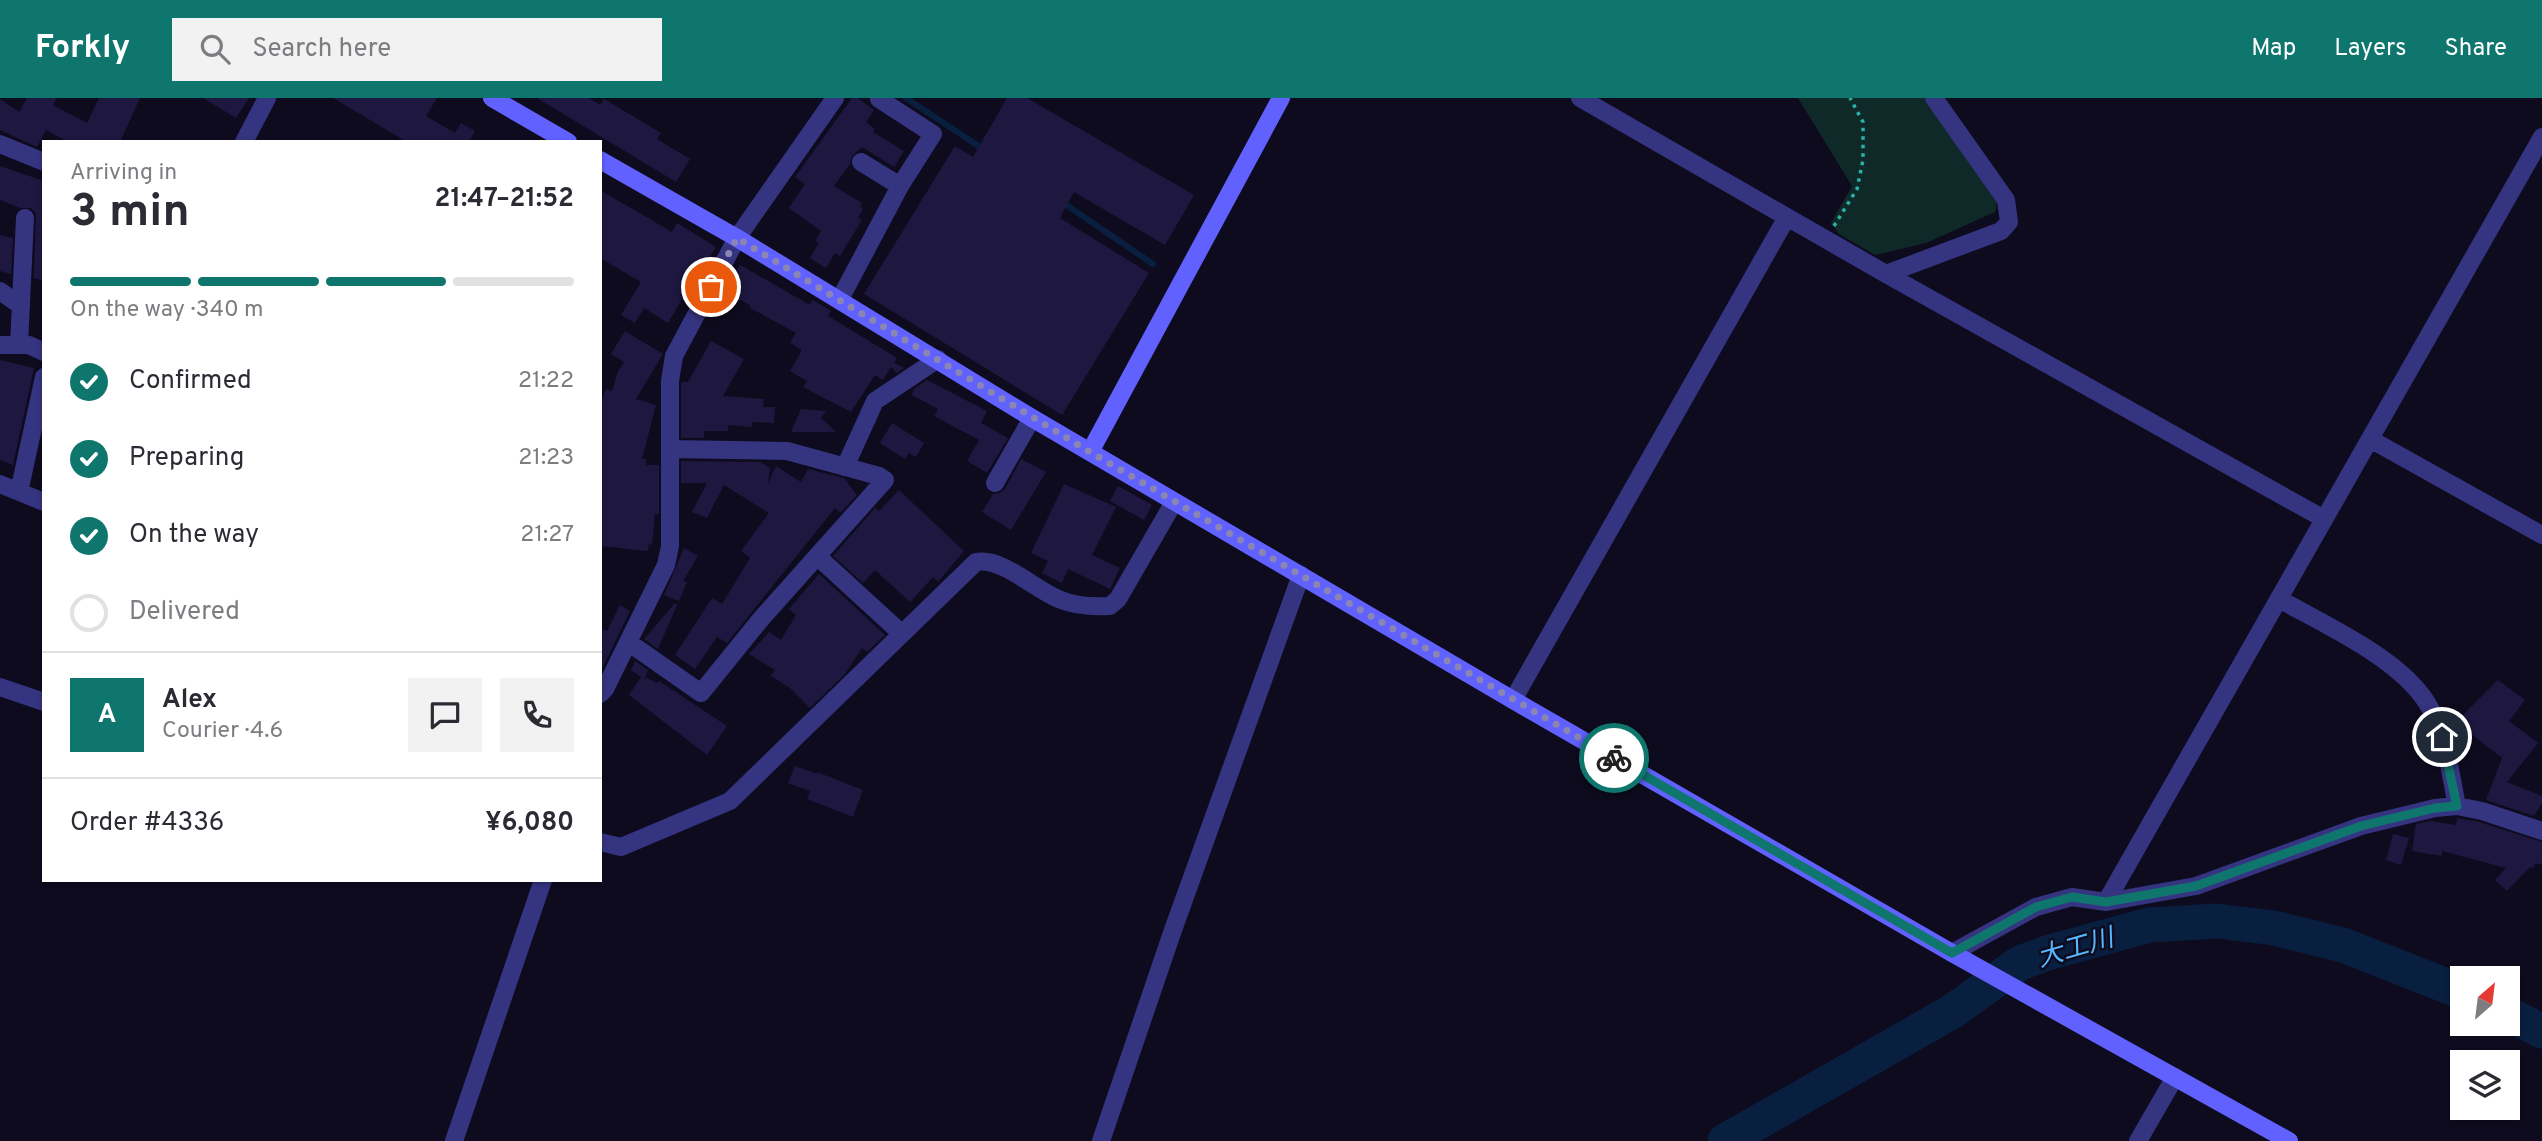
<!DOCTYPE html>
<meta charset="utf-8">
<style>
:root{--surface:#fff;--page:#f2f2f3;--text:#2b2b33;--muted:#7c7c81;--line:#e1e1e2;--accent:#0f766e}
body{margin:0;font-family:Overpass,"Noto Sans JP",sans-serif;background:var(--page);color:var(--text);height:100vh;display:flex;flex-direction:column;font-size:26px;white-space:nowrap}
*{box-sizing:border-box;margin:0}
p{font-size:23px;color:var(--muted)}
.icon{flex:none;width:38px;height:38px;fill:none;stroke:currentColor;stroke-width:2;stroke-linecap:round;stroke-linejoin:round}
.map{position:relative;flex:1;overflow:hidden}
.drawer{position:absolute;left:42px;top:42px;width:560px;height:742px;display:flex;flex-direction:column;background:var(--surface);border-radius:0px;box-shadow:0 2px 5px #0004}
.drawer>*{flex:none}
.needle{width:46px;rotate:28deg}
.controls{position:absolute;left:2450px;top:868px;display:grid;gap:14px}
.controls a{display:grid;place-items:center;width:70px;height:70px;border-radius:0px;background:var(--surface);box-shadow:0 2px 5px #0004;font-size:35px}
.pin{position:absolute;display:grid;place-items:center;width:60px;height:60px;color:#fff;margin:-30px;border:4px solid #fff;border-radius:50%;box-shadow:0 2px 7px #0007}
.courier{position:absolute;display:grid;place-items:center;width:70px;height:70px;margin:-35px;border:5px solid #0f766e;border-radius:50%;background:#fff;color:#222;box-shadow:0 2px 9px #0007}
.summary em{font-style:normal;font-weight:700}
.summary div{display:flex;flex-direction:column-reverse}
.summary{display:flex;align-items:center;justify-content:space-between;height:119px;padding:0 28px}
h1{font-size:46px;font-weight:700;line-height:52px}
.bar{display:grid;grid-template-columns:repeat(4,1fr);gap:10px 7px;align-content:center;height:84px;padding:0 28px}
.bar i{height:9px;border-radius:5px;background:var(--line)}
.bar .selected{background:var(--accent)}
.bar p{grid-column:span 4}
.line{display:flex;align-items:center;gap:18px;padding:0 28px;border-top:2px solid var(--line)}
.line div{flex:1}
.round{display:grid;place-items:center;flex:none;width:74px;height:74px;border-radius:0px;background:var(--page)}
ol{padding:0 28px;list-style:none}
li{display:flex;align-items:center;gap:21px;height:77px}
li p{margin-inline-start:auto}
li .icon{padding:7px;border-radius:50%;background:var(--accent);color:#fff;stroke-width:4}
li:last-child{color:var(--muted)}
li i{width:38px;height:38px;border:4px solid var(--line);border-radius:50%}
header{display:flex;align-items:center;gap:42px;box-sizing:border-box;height:98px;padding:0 35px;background:var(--accent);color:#fff}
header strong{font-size:33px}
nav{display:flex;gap:38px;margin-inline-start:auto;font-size:24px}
.search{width:490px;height:63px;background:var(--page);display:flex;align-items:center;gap:18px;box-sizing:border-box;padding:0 24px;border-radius:0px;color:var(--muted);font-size:26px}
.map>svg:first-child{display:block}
.green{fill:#0e2927}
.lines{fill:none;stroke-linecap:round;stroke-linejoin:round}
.stream{stroke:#091f40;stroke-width:6}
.river{stroke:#091f40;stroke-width:35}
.building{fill:#1e1740}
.path{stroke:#29b3a6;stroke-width:3.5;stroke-dasharray:3.5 5;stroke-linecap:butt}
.street{stroke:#353480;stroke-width:18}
.secondary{stroke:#6061ff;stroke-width:18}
.done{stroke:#8a86b1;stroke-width:7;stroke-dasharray:0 12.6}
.route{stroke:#0f766e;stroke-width:9}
.labels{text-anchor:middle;stroke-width:5;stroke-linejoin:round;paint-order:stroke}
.water-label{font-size:26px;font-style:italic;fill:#57b7ff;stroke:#0e0b1f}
</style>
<header>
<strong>Forkly</strong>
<div class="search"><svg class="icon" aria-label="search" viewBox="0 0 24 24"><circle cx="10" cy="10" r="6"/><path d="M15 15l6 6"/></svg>Search here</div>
<nav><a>Map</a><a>Layers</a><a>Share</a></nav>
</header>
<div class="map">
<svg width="2542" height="1043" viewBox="0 0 2542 1043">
<rect width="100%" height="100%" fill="#0e0b1f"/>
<path class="green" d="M1798,0H1924L1997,105L1995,114L1926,145L1875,157L1839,136L1831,125L1852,88Z"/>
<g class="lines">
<path class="stream" d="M906,0L986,53
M1062,104L1153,166"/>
<path class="river" d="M2508,916L2542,933
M1725,1043L1953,913L2020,865L2047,855L2149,827L2217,823L2274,830L2343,847L2462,894"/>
</g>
<path class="building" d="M27,0H57L53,7L87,25L99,0H140L120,44H68L46,32L37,49L0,32V1L19,14Z
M203,0H249L236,20Z
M333,0H437L426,18L455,35L461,25L475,33L469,44H407Z
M537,0H589L600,7L604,1L661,35L657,41L690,61L676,84Z
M852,0H858L874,12L866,24L875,31L873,34L904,53L894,69L862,49L852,58L850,66L834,88L862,105L860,109L863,111L858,119L862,122L840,158L835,155L826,170L810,160L819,145L815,143L821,133L789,110L805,86L795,79Z
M1007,0H1027L1194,97L1165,147L1074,94L1060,120L1149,175L1062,317L864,196L955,48L973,59Z
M0,68L44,83V183L34,180L36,115L31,110H20L0,102Z
M600,92L672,134L677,125L716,149L701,173L705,175L696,190L690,187L668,225L644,210L635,225L621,217L641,184L600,160Z
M0,137L13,140L11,176L0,173Z
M740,167L810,207L813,202L831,213L828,218L897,260L894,265L904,270L897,275L891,269L883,282L875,277L851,314L803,289L807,283L790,273L802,252L790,245L796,235L750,210L751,208L725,193Z
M625,233L663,256L636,301L656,307L642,361H646V367H659V416H655L652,447L649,445L648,453L600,448V306L606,291L612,293L618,273L624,264L611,256Z
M711,243L744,261L723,298L764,301L763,309H775L774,325L752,324V329L728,327V333H704V340H681V284H688Z
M0,262L34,270L13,367L0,362Z
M927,282L987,313L981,325L1008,340L987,375L967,363L979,342L934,318L938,311L912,297L914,291Z
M801,311L826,313L821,320L836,334H791Z
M892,325L924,345L916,359L909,355L905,361L880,345Z
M1021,361L1046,374L1011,432L982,414L993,396L1000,395L1005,391Z
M681,363L760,364L770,370L768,385L776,368L801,384L808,371L844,380L857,397L840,415L835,410L727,545L717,539L695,571L675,557L712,500L722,506L750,460L741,453L769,415L724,387L707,420L692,414L707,385H681Z
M1064,386L1116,409L1092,457L1120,470L1110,491L1068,471L1062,485L1042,475L1048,463L1031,455Z
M1118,388L1152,407L1144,422L1110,403Z
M899,392L964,453L938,484L933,479L910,504L875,472L863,485L833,458L875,410L879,413Z
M684,450L698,458L683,483L687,484L679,503L664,497Z
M819,476L885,537L867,554L862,550L845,576L810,610L790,590L771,578L775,572L749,556L769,534L781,542L796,517L789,511Z
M675,505L677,507L658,551L644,541Z
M620,507L630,513L600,575V530L607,533Z
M635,563L648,572L645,579L657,585L659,583L727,628L707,657L629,597L641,579L631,572Z
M2498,582L2525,602L2509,623L2538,645L2507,684L2542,698V705L2534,718L2486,702L2502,660L2456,624Z
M795,668L817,676V674L863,692L853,719L807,701L810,693L788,685Z
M2457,720L2479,724L2542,744V767L2535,765L2533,770L2530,769L2507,793L2495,782L2506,770L2442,753V758L2412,753L2416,726L2431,723L2456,727Z
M2393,736L2409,740L2401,767L2386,762Z"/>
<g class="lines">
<path class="path" d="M1834,128L1857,91L1863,62V24L1850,0"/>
<path class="street" d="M1580,0L1886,176L2324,421
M244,44L267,0
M0,46L44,64
M861,64L900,88
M1886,176L2001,133L2009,124L2006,102L1934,0
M0,193L21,208
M840,201L900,88L933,36L879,1
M0,247H29L44,254
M19,247L25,120
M2370,341L2542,437
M845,369L875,303L938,261
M995,385L1032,320
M0,386L44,404
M19,394L44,279
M817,458L901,535
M2279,501C2325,527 2399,560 2427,605C2446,635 2450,674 2457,708
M628,544L701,595L761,521L885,382L879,378L787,353L670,351
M0,589L44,604
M600,596L605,591L666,467L670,448V283L674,258L737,140L835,0
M1513,602L1787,119
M600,744L621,749L730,703L976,464C1003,459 1036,493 1061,502C1076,508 1093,509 1110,508L1118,501L1174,404
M2106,804L2542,39
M1952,855L2036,809L2072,799L2106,804L2196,788L2361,728L2435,710L2457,708L2482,713L2542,733
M454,1043L543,782
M1101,1043L1173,832L1301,477
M2138,1043L2175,979"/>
<path class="secondary" d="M492,0L568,44
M600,62L737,140L1032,320L1513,602L1952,855L2289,1043
M1090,354L1281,0"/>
</g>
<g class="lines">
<path class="done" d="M711,189L737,140L1090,354L1614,660"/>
<path class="route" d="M1614,660L1952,855L2036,809L2072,799L2106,804L2196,788L2361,728L2435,710L2457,708L2442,639"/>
</g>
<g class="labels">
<g class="water-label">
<text transform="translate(2075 849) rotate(-16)" y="9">大工川</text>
</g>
</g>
</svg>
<div class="controls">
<a><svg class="needle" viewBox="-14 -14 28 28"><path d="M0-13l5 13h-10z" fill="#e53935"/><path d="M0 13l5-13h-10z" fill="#7c7c81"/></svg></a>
<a><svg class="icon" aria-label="layers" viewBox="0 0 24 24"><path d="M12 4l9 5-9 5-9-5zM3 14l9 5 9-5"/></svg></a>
</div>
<div class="pin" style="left:711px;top:189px;background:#ea580c"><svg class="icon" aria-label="bag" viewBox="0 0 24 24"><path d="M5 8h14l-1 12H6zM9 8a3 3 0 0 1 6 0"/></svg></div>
<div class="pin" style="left:2442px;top:639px;background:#1f2937"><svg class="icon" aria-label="home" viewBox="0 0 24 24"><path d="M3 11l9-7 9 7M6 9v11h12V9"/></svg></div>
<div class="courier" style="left:1614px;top:660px"><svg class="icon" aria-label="bike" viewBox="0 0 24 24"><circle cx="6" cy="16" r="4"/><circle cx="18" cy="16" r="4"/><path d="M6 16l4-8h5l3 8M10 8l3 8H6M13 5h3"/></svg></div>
<section class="drawer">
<div class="summary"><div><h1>3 min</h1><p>Arriving in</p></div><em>21:47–21:52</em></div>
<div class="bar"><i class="selected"></i><i class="selected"></i><i class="selected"></i><i></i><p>On the way · 340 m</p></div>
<ol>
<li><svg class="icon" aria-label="check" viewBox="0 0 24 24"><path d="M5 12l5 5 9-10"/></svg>Confirmed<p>21:22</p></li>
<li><svg class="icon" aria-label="check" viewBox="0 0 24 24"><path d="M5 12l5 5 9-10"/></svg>Preparing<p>21:23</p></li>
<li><svg class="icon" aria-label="check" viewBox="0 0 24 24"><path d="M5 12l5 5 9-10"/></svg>On the way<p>21:27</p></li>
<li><i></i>Delivered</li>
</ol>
<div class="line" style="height:126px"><b class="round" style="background:var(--accent);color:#fff">A</b><div><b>Alex</b><p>Courier · 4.6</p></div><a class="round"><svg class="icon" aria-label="chat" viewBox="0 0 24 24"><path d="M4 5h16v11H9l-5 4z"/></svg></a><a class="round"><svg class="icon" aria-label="phone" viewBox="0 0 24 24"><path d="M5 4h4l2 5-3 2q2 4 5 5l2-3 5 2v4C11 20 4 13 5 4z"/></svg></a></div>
<div class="line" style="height:91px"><div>Order #4336</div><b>¥6,080</b></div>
</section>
</div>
